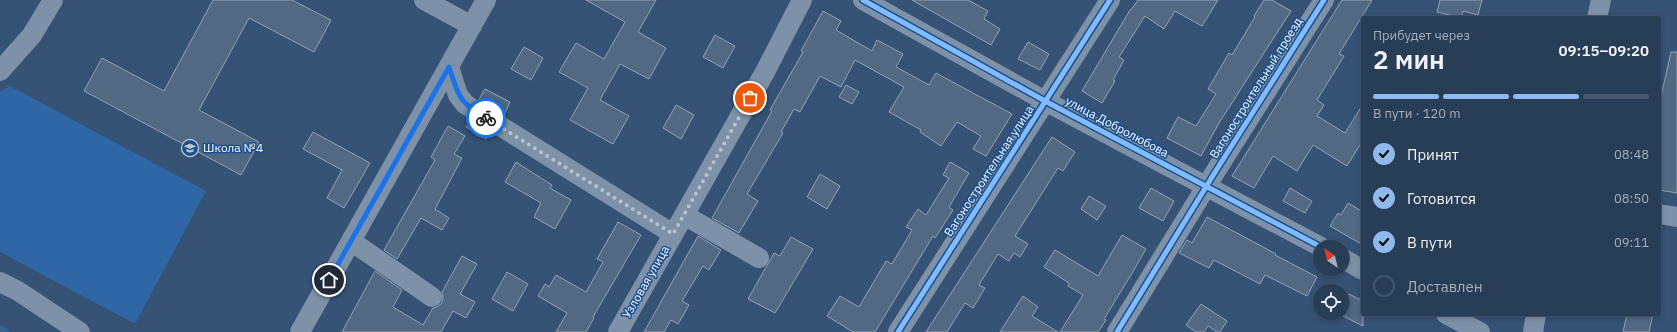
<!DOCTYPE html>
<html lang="ru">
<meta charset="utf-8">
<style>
:root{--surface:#283e57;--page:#30455d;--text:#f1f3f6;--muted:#a5aeba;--line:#44576d;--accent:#90b9f0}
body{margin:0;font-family:"IBM Plex Sans",sans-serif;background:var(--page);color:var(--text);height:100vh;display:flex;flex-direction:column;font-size:15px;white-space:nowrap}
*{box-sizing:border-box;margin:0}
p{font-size:13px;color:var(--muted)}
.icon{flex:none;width:22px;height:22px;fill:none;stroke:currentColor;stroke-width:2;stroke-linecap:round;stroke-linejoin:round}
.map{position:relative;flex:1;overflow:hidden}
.sheet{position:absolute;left:1361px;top:16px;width:300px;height:300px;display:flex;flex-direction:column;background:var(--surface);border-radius:4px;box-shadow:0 2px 6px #0003,0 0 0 1px var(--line)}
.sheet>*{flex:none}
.needle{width:26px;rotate:325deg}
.buttons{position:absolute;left:1313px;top:240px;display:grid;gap:8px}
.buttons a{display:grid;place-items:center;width:36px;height:36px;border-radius:50%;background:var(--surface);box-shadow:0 2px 6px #0003,0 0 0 1px var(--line);font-size:20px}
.pin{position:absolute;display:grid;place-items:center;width:34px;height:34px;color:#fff;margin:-17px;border:2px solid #fff;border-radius:50%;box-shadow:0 1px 4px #0007}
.courier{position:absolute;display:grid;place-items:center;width:40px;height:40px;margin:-20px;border:3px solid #1a73e8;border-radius:50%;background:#fff;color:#222;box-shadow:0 1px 5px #0007}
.head em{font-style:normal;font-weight:600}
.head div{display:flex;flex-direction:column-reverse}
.head{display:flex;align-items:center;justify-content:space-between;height:68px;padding:0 12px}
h1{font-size:26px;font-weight:600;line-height:30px}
.bar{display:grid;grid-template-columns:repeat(4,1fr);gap:6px 4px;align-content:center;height:48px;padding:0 12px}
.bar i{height:5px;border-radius:3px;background:var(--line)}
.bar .active{background:var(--accent)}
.bar p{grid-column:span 4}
ol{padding:0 12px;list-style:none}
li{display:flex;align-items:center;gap:12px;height:44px}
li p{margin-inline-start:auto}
li .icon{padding:4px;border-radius:50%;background:var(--accent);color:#111;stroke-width:4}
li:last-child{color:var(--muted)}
li i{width:22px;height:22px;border:2px solid var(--line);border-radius:50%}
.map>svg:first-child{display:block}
.green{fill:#2f66a5}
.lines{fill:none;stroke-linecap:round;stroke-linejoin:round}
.stream{stroke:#3b618d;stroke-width:5.5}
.building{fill:#526984;stroke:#92a2b6}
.minor{stroke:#7d92a8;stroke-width:20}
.cycleway-casing{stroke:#1b4f8f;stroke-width:8}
.cycleway{stroke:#80bcff;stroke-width:5}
.done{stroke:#b9c2ce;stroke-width:4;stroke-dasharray:0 7.2}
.route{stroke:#1a73e8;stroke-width:5}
.labels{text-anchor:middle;stroke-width:3;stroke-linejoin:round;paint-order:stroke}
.street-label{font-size:12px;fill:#fff;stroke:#1b4f8f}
.poi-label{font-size:12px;fill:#fff;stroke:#1b4f8f;text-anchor:start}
</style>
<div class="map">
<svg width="1677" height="332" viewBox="0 0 1677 332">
<rect width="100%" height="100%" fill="#365274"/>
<path class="green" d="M10,86L206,191L135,324L0,252V92Z"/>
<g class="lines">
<path class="stream" d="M0,328L7,332"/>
</g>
<path class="building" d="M213,0H292L331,20L314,52L249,18L199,110L259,142L241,175L84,91L102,58L164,91Z
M586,0H656L638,32L666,48L649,79L620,64L600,100L629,116L613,144L570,120L588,88L559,72L576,43L604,59L625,22Z
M912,0H968L988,11L984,19L1000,29L991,45Z
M1138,0H1218L1202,26L1175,11L1164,29L1145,16L1119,57L1124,60L1113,80L1115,81L1102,103L1082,91L1130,10H1131Z
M1264,0H1272L1291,11L1219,123L1201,156L1167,138L1178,117L1196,126L1216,94L1208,89L1229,53L1232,55L1255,17L1254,16Z
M1342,0H1372L1339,54L1344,56L1317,100L1324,105L1317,116L1345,133L1363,104V140L1347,166L1313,145L1297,171L1273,156L1254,188L1232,176Z
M1440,0H1482L1478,15L1463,11L1461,18L1437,12Z
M823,11L841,21L836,30L872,51L877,40L903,54L896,67L929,85L936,73L1012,114L986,156L973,149L981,136L957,122L941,146L920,132L921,130L889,112L904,87L855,60L841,87L820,76L800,112L794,109L781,132L783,133L747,194L758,201L739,233L712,218L772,111L770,110L803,52L801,51Z
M715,35L735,46L723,68L703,57Z
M1028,42L1049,54L1040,70L1018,59Z
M524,47L543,58L531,80L511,69Z
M1671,52H1677V193L1659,190V105Z
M846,85L859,92L852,104L839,97Z
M485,89L510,102L504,115L479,99Z
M676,105L694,115L681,139L663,128Z
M470,121L489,133L486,139L466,127Z
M448,126L465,136L454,154L462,158L435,209L449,218L442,230L421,218L397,259L384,250L435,160L431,157Z
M313,132L370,163L344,208L327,198L342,170L303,149Z
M1052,137L1075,152L1063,171L1058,168L1015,236L1028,244L1020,257L1014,253L1009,261L998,254L979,285L985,288L973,308L965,303L947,332H926Z
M516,162L552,185L550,188L571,200L555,229L534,217L541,203L505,182Z
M950,162L969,173L949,207L953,210L935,238L933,236L875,332H853L827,316L840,296L859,307L886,261L892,264L912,230L906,227L918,209L926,215L949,178L943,175Z
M820,174L840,186L827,209L807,197Z
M1151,188L1174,201L1163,221L1139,208Z
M1290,188L1312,201L1305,213L1283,201Z
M1089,196L1106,206L1097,220L1081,209Z
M1348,203L1363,212V245L1330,226L1338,213L1341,215Z
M1207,217L1276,254L1275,255L1317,277L1307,296L1265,275L1260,284L1214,260L1209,268L1179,253L1187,240L1192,243Z
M618,222L641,235L593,317L594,318L586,332H556L567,313L538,296L545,284L549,287L556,275L586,292L603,262L597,259Z
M1122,235L1146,249L1131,275L1104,319L1106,320L1098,332H1060L1083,295L1068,286L1069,283L1044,267L1055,250L1098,276Z
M698,236L721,250L709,270L703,266L682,301L689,305L678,324L671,320L664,332H644Z
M791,237L813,249L775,313L748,299L774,253L780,256Z
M462,256L477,264L460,294L475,302L466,318L453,311L441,332H342L375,271L402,290L393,307L423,325L433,308L437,307L442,303L443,298L442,292Z
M507,272L528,284L513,311L492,299Z
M1349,294L1363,301V326L1339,314L1342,313V307Z
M1023,296L1038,307L1032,316L1058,332H1000Z
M1201,304L1227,321L1220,332H1217L1208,326L1204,332H1196L1186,325Z
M1627,314H1653L1649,332H1623Z"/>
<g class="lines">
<path class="minor" d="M424,0L472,26
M863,0L1045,101L1321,247
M1597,18L1601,0
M449,67L458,95L465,104L673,234
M0,71L32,35L53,0
M1659,214L1677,217
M684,215L759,258
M351,241L432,297
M1342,258L1363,270
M0,282L18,291L80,332
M1446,314L1480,332
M300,332L486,0
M618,332L765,72L802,0
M898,332L1110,0
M1117,332L1217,169L1324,0
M1533,332L1536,314"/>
<g class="cycleway-casing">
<path id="cycleway" d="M863,0L1045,101L1321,247
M898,332L1110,0
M1117,332L1217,169L1324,0"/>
</g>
<use href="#cycleway" class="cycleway"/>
</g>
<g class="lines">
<path class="done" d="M486,118L673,234L750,98"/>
<path class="route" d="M329,280L449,67C459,97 458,101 486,118"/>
</g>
<defs>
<g id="school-ring" transform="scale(0.9)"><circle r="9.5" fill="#1b4f8f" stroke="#b9c2ce" stroke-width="1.5"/><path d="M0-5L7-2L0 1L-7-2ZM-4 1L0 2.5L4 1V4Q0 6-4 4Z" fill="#b9c2ce"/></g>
</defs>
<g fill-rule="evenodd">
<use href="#school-ring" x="190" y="148"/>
</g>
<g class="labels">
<g class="street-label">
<text transform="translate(1256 88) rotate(-58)" y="4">Вагоностроительный проезд</text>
<text transform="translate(1117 127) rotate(28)" y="4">улица Добролюбова</text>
<text transform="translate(989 171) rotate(-57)" y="4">Вагоностроительная улица</text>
<text transform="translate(646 282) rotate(-60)" y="4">Узловая улица</text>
</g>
<g class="poi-label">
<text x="203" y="152">Школа №4</text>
</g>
</g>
</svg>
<div class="buttons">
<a><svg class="needle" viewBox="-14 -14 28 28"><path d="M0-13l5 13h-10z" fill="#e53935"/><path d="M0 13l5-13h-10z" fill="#a5aeba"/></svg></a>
<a><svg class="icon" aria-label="locate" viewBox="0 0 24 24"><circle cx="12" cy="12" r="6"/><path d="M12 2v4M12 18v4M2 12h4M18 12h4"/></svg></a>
</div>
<div class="pin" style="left:750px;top:98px;background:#ea580c"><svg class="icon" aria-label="bag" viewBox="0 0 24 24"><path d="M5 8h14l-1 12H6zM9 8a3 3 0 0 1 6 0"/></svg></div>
<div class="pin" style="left:329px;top:280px;background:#1f2937"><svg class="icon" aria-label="home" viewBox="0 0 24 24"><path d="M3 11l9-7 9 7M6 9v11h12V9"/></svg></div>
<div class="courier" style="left:486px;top:118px"><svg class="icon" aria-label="bike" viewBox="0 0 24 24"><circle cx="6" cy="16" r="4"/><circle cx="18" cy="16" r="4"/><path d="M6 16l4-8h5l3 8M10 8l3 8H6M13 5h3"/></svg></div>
<section class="sheet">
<div class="head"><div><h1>2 мин</h1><p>Прибудет через</p></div><em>09:15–09:20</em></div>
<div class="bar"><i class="active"></i><i class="active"></i><i class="active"></i><i></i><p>В пути · 120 m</p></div>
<ol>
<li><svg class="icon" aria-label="check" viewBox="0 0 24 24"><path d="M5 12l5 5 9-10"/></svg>Принят<p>08:48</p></li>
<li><svg class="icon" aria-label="check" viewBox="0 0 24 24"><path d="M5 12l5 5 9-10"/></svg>Готовится<p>08:50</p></li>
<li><svg class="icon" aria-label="check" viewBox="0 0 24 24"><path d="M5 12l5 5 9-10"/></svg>В пути<p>09:11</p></li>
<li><i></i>Доставлен</li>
</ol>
</section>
</div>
